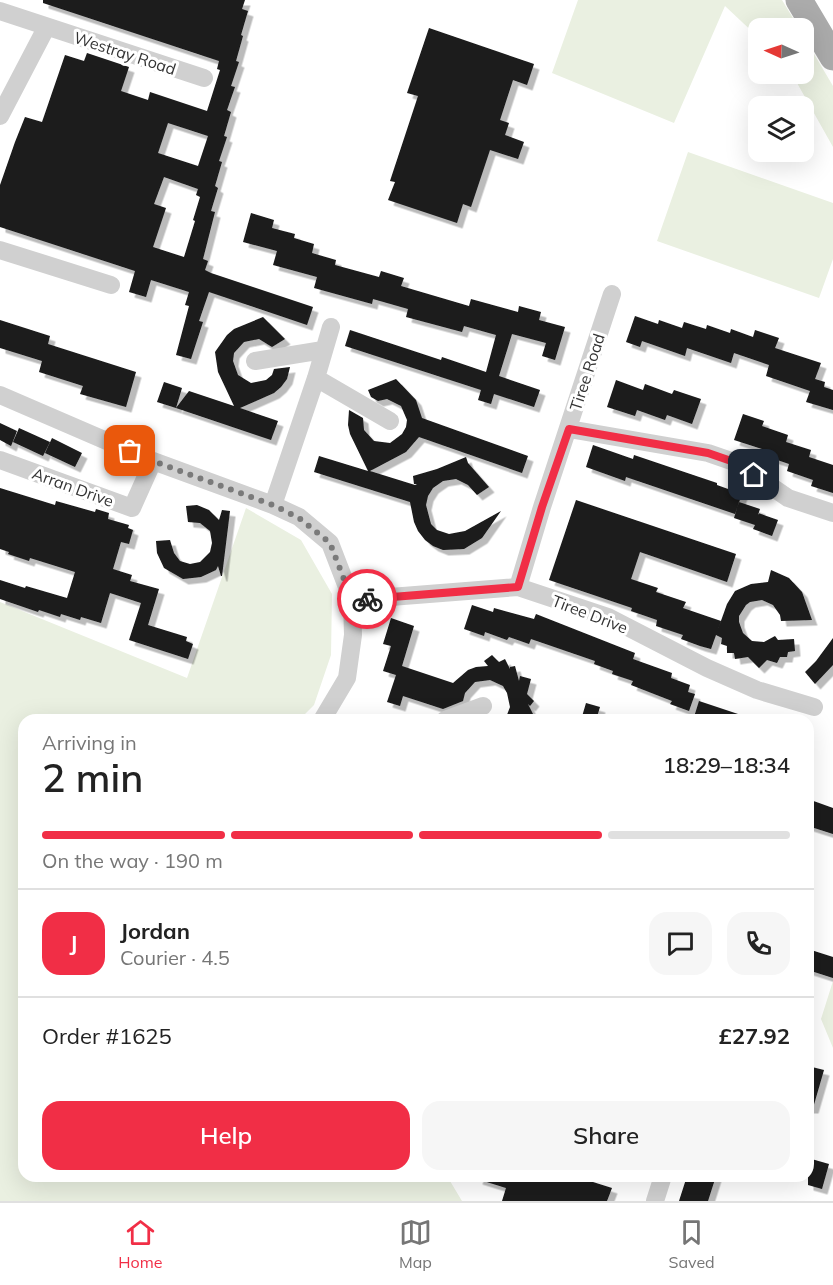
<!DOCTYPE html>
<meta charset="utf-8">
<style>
:root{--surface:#fff;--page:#f6f6f6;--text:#222;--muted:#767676;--line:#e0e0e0;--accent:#f12e46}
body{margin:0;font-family:Mulish,sans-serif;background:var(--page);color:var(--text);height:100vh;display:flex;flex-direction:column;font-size:22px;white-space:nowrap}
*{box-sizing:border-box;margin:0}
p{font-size:20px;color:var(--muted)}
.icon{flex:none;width:33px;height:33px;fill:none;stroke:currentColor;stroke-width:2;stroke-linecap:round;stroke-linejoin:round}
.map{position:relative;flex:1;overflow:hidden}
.panel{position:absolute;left:18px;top:714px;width:796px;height:468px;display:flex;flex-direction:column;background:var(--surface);border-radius:18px;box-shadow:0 6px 24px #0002}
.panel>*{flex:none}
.needle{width:39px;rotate:273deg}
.controls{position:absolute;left:748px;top:18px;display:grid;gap:12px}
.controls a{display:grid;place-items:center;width:66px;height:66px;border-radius:12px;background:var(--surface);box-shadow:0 6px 24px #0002;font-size:30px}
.pin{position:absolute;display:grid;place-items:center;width:51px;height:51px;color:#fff;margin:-26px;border-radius:12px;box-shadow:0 3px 9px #0006}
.courier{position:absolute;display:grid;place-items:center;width:60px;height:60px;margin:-30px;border:4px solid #f12e46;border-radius:50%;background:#fff;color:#222;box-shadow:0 2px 8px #0007}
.overview em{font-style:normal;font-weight:600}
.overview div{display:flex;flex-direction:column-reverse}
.overview{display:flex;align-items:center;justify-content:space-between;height:102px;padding:0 24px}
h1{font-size:39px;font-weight:600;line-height:45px}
.bar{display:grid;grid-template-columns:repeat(4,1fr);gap:9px 6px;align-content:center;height:72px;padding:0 24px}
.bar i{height:8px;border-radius:4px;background:var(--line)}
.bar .on{background:var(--accent)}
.bar p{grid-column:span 4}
.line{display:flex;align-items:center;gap:15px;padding:0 24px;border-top:2px solid var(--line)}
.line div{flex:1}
.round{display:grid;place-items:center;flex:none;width:63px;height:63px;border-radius:18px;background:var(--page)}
.cta{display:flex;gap:12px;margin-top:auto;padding:12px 24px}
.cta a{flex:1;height:69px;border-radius:18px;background:var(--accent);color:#fff;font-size:24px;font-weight:600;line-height:69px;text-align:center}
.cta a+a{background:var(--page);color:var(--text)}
.tab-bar{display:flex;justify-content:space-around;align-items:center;height:84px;border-top:2px solid var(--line);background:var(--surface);font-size:16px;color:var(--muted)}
.tab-bar a{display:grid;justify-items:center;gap:3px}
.tab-bar .on{color:var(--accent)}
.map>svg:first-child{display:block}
.green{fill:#eaf0e1}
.building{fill:#1a1a1a;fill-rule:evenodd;filter:url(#shadow)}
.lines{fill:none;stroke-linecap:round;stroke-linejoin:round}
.minor{stroke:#d0d0d0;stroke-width:18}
.primary{stroke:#ababab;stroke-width:27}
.done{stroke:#7a7a7a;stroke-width:6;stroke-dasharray:0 10.8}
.route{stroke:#f12e46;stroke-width:8}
.labels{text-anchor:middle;stroke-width:6;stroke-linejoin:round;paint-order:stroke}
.street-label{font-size:16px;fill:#333;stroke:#fff}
</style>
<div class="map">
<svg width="833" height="1201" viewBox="0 0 833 1201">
<defs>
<filter id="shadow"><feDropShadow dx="5.5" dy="5.5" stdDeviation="0" flood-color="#0004"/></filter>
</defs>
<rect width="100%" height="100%" fill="#fff"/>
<path class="green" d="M578,0H782L799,28H759V38L725,6L674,123L552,73Z
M804,37L833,86V147L792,74H804Z
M688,152L833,203V259L819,298L657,241Z
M246,508L301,540L332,594L331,655L314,705L299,720H24V1176H447L462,1201H0V602L187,678Z
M833,981V1048L821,1019Z"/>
<path class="building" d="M43,0H245L242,9L248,11L241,35L243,36L236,61L239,62L231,86L235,87L227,110L231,112L224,136L227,137L219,161L222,162L215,186L218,188L211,211L215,212L203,259L208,261L205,270L211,273L313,307L307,325L209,292L199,321L203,322L191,359L176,355L189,306L185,305L189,292L151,280L146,297L129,292L135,271L0,227V185L15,142L25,117L42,122L65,55L84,61L87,53L129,67L121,91L148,100L150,92L207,111L220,70L217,69L219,61L43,3ZM168,123L208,136L198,166L158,153ZM164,177L198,189L196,195L200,197L193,220L195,221L184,257L153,247L166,208L154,204Z
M429,28L534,64L527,85L513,80L500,120L509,123L505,135L524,142L518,159L490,150L471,207L463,204L457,223L388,200L395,182L390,181L418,96L407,93Z
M251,213L274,220L272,228L295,234L294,238L314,244L312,253L336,260L335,265L379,277L381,271L404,278L401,286L469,306L471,299L518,312L519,306L541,312L539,320L565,327L555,360L542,356L546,343L512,334L499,376L540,390L534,407L494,394L491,404L478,400L481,390L345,346L350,330L441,360L442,357L486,372L496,335L464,326L462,332L406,317L408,309L373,299L372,304L314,288L317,277L273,265L277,251L243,242Z
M635,316L658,324L659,320L682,328L684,322L706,329L707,325L730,333L731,329L753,337L755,330L779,338L775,348L821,363L815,379L825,382L824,387L833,390V410L806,402L810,391L766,376L769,365L734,353L731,363L687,348L685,356L642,341L640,347L626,342Z
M263,317L285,339L272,347L259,339L244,342L234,353L233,361L238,375L251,383L266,380L272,375L274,369L290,367L287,379L281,387L274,393L240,408L278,421L271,440L176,408L189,391L234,406L218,372L215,352L227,335L234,329Z
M0,320L50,336L48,344L136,372L126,407L80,394L83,386L39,372L42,361L0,348Z
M396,379L416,400L422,418L528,456L522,473L419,437L406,452L370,471L415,485L417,484H414L413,476L437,469L466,457L468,463L489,487L477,495L468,485L456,479L443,481L433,488L428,496L426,505L431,524L437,530L449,534L465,531L501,511L482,538L464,549L443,550L433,546L425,540L418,531L414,522L410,502L314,472L319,456L368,471L350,434L348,425L349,410L363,418L364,430L374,441L390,443L402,434L406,427L407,420L401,406L387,399L378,401L371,397L368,390Z
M616,380L643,390L645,384L672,394L674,390L701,399L692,424L667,415L665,420L637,410L635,416L607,407Z
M164,382L182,388L176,408L157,402Z
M743,414L764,421L762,426L788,435L786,442L811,450L809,457L833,465V493L811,486L813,480L787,471L789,464L760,454L762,449L734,440Z
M0,423L17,431L11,446L0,440Z
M19,428L50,442L43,456L13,442Z
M52,438L82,453L75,467L45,453Z
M593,445L633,459L634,455L717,483V485L742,494L735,514L626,477L625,481L586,467Z
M0,488L55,505L56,501L95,512L96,509L109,513L108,519L129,525L128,528L133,530L129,544L121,542L113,569L132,575L130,581L159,589L148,625L187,637L186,641L193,644L188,659L129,640L141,603L110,593L101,623L81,617L80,620L61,614L60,617L39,610L38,612L0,599V580L25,588L26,586L67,598L75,572L30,558L29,561L8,554L9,552L0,549Z
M576,500L736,554L727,582L640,552L631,579L658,588L656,592L686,602L683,608L721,621L717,632L727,604L735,591L751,584L768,582L771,570L789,578L802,592L812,620L781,621L780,615L773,605L762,600L750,602L746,605L739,616V622L743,633L752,641L764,642L775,636L778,640L794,639L795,651L788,652L787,657H780L777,663L767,660L759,668L748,657L735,659L734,653H727V646L721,644L722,638L716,635L711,649L700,646L681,639L683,635L656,626L657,620L631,611L632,608L549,580Z
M739,502L760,509L758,515V513L778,520L772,536L753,529L755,525L734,518Z
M197,505L209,510L219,520L222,510L230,511L222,576H221L218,566L216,570L201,577L183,579L164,568L157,553L156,541L170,540L174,553L180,561L190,564L200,562L210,552L212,543L210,531L200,523L188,522L186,506Z
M472,605L493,612L494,608L534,619L536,614L635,653L633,659L672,673L671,678L690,685L688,692L695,694L689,711L670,704L672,701L631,685L633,681L612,674L613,671L594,664L595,661L531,639L529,644L509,637L507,640L485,632L484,636L464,629Z
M391,618L414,626L402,666L453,683L468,670L476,667L488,666L484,661L492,655L499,662L505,659L510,669V667L515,666L519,681L520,676L531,679L527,694L534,701L530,706L528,704L533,714L528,717V720H505L510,707L507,693L503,686L490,680L475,682L465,693L463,701L443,709L403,696L400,706L387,702L396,675L383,671L391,646L383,644Z
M833,638V665L815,684L805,672L816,661Z
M699,701L747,717L746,720H693Z
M586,703L600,707L596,720H581Z
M808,799L833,808V834L808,826Z
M808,949L833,957V978L808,970Z
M808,1066L824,1070L813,1108H808Z
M808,1158L829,1164L822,1189L808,1185Z
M478,1176H574L612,1188L607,1201H502L506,1188L477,1179Z
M687,1176H716L708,1201H679Z"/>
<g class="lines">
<path class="minor" d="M0,11L204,78
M0,116L46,28
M0,250L111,285
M255,361L323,350
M316,378L390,421
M0,395L153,461L273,505L299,517L330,543L352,600L353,635L347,678L322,720
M569,429L708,453L737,463L788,498L833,513
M0,460L132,508L153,461
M273,505L316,378L331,327
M518,587L542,507L612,294
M352,600L518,587L608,617L707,668L757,690L814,707
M445,720L483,706
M655,1201L663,1176"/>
<path class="primary" d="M799,0L833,57"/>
</g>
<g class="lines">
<path class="done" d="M130,451L153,461L273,505L299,518L330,543L352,600L367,599"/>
<path class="route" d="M367,599L518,587L542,507L569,429L708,453L737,463L754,475"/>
</g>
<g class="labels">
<g class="street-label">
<text transform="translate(125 53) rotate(18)" y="6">Westray Road</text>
<text transform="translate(587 372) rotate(-72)" y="6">Tiree Road</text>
<text transform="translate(73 487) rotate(20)" y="6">Arran Drive</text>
<text transform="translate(590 614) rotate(21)" y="6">Tiree Drive</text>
</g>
</g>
</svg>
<div class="controls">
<a><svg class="needle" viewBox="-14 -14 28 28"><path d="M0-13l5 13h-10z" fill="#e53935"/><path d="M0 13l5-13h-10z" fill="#767676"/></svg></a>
<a><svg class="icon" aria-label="layers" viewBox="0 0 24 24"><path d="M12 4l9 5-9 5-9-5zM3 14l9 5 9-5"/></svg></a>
</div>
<div class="pin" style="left:130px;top:451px;background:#ea580c"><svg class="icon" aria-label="bag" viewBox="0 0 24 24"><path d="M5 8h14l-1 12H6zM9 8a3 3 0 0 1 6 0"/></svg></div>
<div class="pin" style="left:754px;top:475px;background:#1f2937"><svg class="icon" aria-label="home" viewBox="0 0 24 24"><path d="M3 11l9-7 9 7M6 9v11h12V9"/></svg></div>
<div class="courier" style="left:367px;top:599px"><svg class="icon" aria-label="bike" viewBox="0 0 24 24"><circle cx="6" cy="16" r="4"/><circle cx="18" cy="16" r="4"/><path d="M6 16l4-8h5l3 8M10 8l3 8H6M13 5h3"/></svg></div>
<section class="panel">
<div class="overview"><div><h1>2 min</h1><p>Arriving in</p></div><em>18:29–18:34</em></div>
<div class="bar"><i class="on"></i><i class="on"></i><i class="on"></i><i></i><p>On the way · 190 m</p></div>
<div class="line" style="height:108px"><b class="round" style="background:var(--accent);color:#fff">J</b><div><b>Jordan</b><p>Courier · 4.5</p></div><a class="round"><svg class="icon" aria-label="chat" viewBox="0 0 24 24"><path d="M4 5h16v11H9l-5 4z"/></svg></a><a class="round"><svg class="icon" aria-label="phone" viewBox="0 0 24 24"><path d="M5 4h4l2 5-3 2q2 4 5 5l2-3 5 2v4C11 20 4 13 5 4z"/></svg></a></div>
<div class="line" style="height:78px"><div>Order #1625</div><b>£27.92</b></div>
<div class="cta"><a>Help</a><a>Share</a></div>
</section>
</div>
<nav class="tab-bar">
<a class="on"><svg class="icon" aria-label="home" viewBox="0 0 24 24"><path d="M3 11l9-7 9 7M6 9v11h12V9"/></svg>Home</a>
<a><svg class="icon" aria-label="map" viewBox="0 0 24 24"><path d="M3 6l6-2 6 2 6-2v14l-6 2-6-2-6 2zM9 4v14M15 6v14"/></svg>Map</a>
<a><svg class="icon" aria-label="saved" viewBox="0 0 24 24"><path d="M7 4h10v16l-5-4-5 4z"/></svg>Saved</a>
</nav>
